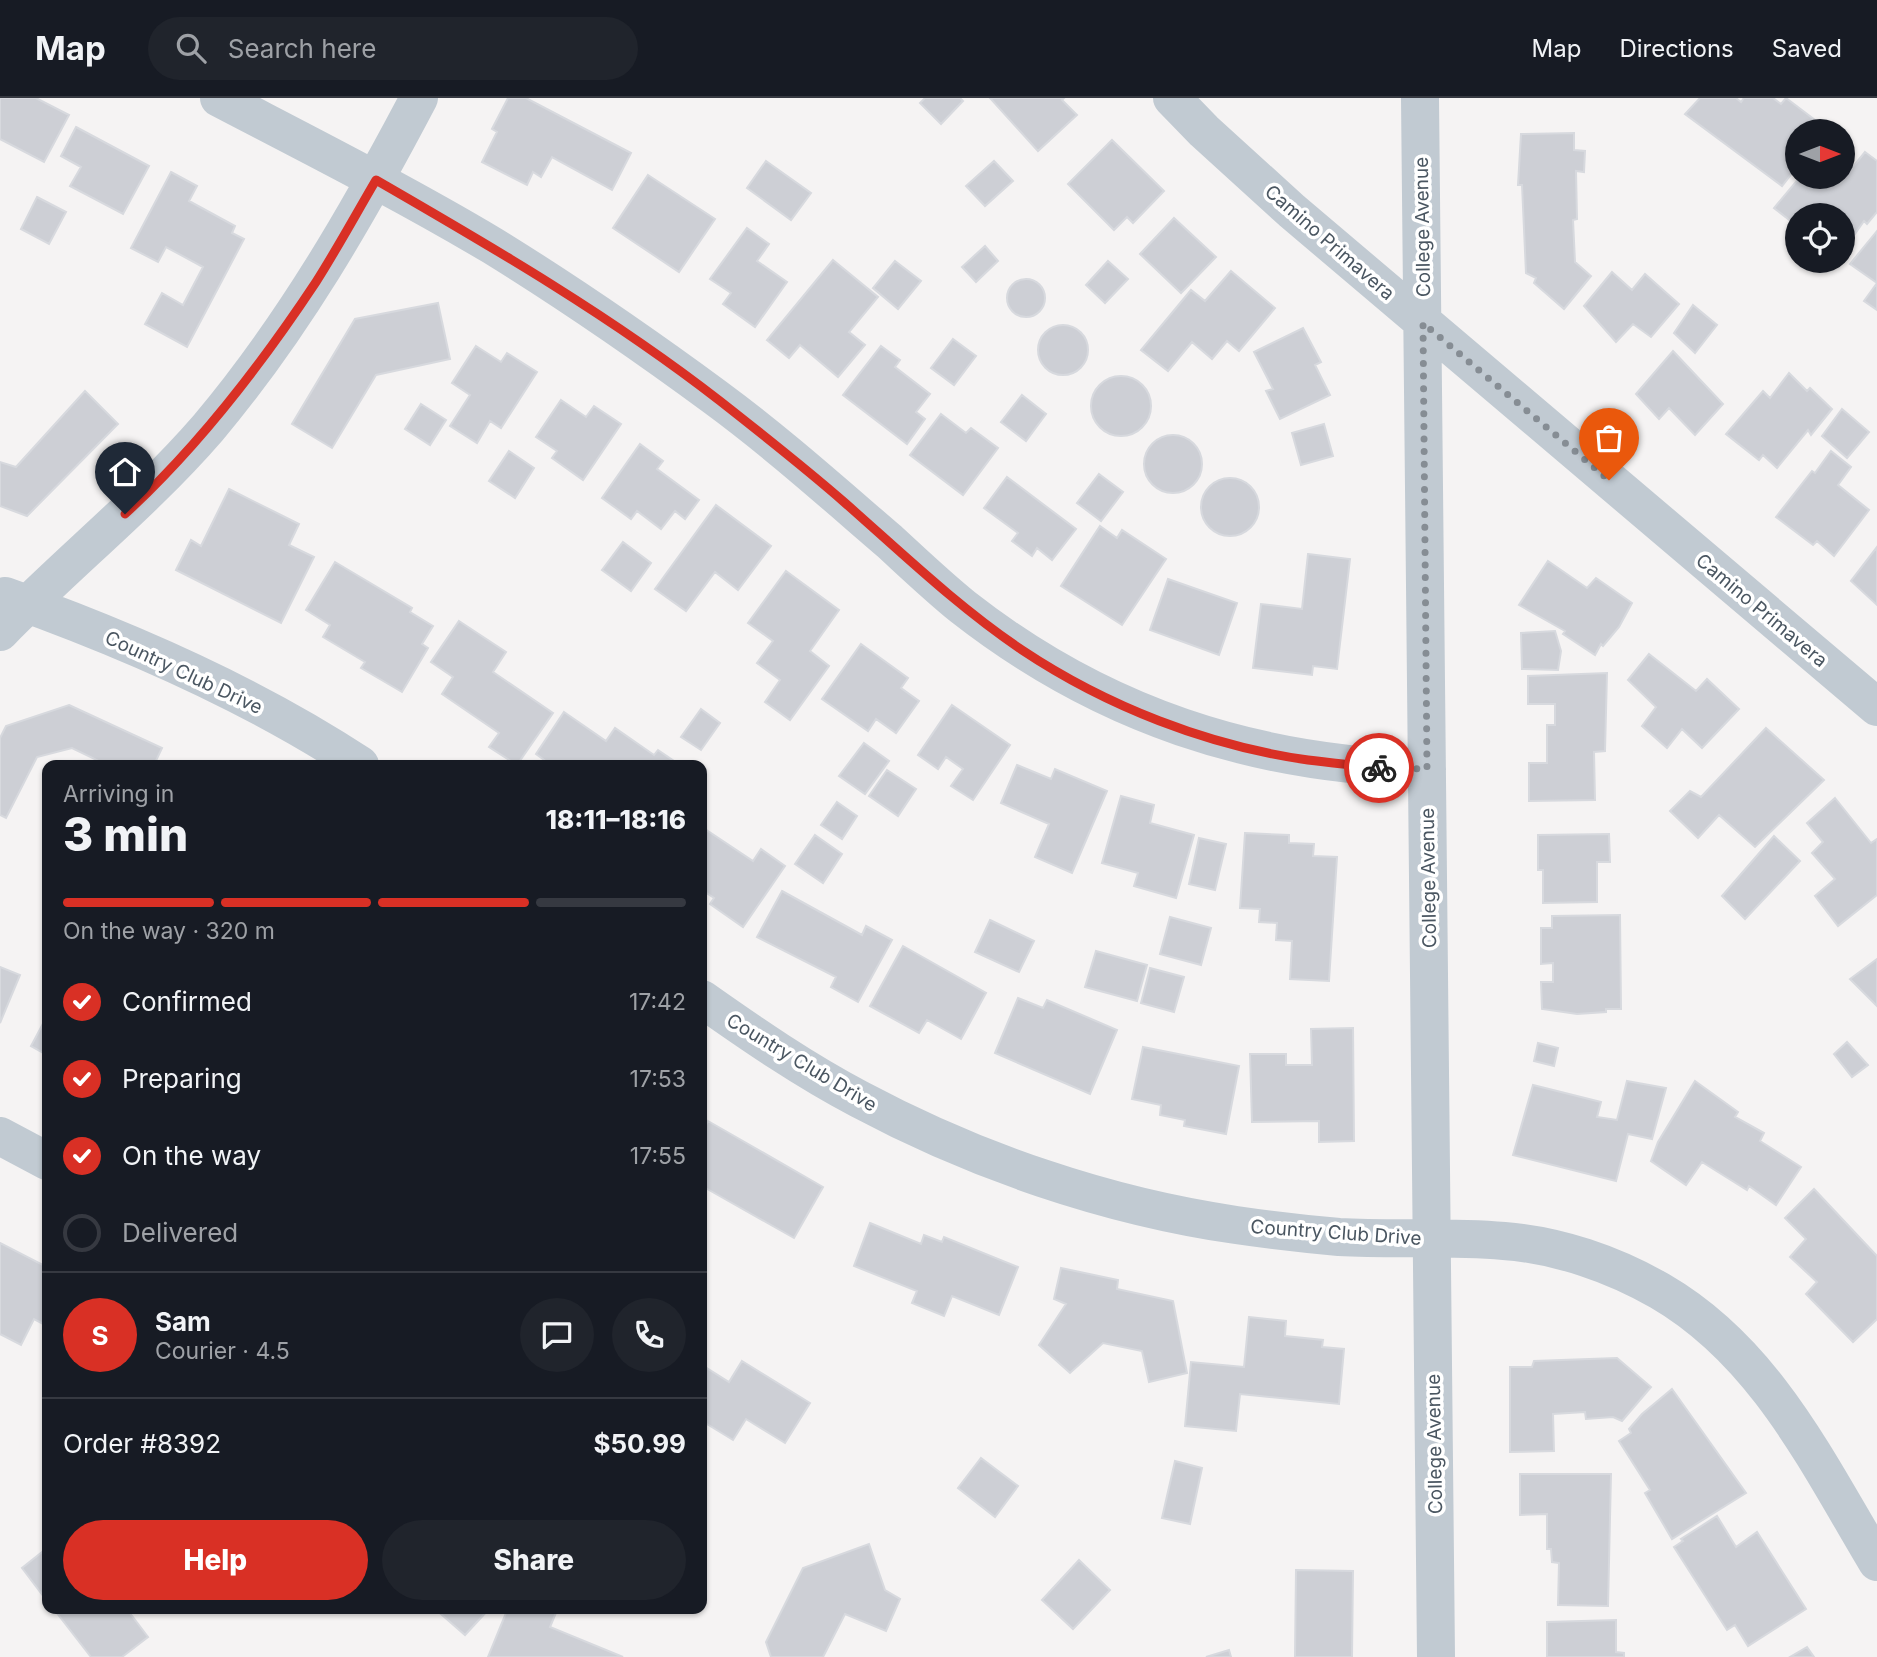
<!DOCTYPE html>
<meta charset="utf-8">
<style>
:root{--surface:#171b24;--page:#20242c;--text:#f1f3f6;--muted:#9ea1a6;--line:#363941;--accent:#d93025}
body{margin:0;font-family:Inter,sans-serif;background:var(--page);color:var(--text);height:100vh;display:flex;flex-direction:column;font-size:26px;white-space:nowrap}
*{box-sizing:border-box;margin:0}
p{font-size:23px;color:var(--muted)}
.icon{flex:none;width:38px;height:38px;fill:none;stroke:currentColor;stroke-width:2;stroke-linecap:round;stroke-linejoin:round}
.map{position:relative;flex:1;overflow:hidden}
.panel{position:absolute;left:42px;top:662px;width:665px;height:854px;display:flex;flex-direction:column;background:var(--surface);border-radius:14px;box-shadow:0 2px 5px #0004}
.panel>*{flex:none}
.needle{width:46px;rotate:90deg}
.fabs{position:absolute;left:1785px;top:21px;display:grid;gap:14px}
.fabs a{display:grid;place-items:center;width:70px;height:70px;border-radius:50%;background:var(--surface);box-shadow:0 2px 5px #0004;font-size:35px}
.pin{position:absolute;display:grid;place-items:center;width:60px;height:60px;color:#fff;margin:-72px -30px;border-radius:50% 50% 50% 0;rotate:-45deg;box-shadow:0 0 7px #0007}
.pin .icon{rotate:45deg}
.courier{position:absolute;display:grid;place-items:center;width:70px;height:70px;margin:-35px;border:5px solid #d93025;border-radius:50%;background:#fff;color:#222;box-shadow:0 2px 9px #0007}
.headline em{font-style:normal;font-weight:800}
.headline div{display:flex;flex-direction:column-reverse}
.headline{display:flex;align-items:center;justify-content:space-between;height:119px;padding:0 21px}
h1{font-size:46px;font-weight:800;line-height:52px}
.bar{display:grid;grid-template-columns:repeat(4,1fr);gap:10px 7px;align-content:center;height:84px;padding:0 21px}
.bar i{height:9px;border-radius:5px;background:var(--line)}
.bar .on{background:var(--accent)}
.bar p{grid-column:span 4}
.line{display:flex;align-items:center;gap:18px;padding:0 21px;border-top:2px solid var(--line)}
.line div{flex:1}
.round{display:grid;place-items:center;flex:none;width:74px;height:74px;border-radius:37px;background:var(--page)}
ol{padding:0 21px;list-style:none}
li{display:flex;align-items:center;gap:21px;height:77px}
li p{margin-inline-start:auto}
li .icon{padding:7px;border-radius:50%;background:var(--accent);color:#fff;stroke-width:4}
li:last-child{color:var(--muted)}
li i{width:38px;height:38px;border:4px solid var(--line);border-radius:50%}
.primary-button{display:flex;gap:14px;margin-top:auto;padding:14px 21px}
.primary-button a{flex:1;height:80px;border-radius:42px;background:var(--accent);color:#fff;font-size:28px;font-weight:800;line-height:80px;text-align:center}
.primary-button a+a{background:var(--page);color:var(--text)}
header{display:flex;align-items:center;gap:42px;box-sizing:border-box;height:98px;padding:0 35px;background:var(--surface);border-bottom:2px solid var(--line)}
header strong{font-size:33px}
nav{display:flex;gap:38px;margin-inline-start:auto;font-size:24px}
.search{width:490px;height:63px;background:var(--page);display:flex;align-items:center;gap:18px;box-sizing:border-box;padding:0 24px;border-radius:38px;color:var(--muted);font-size:26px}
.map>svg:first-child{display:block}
.building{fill:#cdcfd5;stroke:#d7d9de;stroke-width:2}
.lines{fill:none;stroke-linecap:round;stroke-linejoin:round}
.minor{stroke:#c1cad2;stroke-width:38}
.done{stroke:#868d94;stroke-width:7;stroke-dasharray:0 12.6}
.route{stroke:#d93025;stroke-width:9}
.labels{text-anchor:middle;stroke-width:7;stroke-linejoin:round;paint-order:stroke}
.street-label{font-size:19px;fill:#4a5661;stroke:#fff}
</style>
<header>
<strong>Map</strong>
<div class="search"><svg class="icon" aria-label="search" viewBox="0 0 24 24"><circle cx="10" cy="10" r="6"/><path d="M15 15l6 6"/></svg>Search here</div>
<nav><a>Map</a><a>Directions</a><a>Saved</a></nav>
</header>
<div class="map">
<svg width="1877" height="1559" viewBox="0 0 1877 1559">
<rect width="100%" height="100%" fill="#f5f3f3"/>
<path class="building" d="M0,0H36L69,17L44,64L0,41Z
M508,0H526L631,55L612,92L552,59L541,79L533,74L527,87L482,64L497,34L492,31Z
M925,0H960L963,3L941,26L920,5Z
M990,0H1064L1062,2L1077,17L1038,53Z
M1700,0H1736L1741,4L1744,0H1773L1781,6L1786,0L1827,31L1825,33H1797V69L1782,88L1685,16Z
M76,29L149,68L123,116L70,88L81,69L61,58Z
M1574,35V52L1585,53L1584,74L1576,73L1577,121L1573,122L1575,164L1591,178L1564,211L1534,185L1536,180L1526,175L1522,87H1518L1521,36Z
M1112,42L1164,93L1133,125L1127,119L1114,132L1068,86Z
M1865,54L1877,63V114L1867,126L1864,123L1843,153V117H1797V128L1774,110L1800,79H1831L1840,85Z
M766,63L811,95L791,122L747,90Z
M994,63L1013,83L985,108L966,88Z
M171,74L197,88L189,103L235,128L232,135L244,141L187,249L145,226L162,195L183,207L203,169L166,149L158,164L131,150Z
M648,77L715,121L679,174L613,130Z
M37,99L66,114L49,146L21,131Z
M1174,120L1216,159L1181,195L1140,156Z
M747,130L769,146L757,163L787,184L755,229L723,206L731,195L710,181Z
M1877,133V212L1864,203L1877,185L1850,166Z
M985,148L998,163L976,184L962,169Z
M833,162L878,199L849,234L865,247L838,279L800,247L789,260L767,242Z
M895,163L921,183L898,211L873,190Z
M1108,163L1128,181L1105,205L1086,187Z
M1231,173L1275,210L1239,253L1227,243L1212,261L1192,244L1168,273L1141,252L1191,192L1205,203Z
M1612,174L1632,192L1645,176L1679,206L1651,239L1633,226L1616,244L1584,208Z
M1007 200a19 19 0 1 1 38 0a19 19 0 1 1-38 0Z
M438,205L450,261L376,277L332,350L292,326L355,221Z
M1693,207L1717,227L1695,255L1674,235Z
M1038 252a25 25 0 1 1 50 0a25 25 0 1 1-50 0Z
M1303,230L1321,264L1315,267L1330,297L1280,321L1266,293L1273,291L1254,254Z
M953,241L976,258L954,287L931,270Z
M476,248L501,264L507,255L537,274L501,330L490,323L477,345L450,328L470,297L452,285Z
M881,248L900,262L895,269L930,296L916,314L925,321L907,346L843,297Z
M1673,253L1723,306L1695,337L1669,310L1659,321L1636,296Z
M1789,275L1807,293L1810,290L1832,311L1811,337L1808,332L1777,370L1763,357L1759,362L1726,336L1763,293L1770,300Z
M1091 308a30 30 0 1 1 60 0a30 30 0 1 1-60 0Z
M85,293L118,326L27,418L0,408V364L16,369Z
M1022,297L1046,316L1026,343L1001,324Z
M561,302L586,319L594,308L621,326L583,382L552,360L557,353L536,339Z
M421,306L446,322L430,347L405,331Z
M1842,311L1869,334L1847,360L1822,338Z
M941,316L966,335L971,330L998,350L963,397L910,357Z
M1324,326L1333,358L1301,367L1292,335Z
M1144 366a29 29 0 1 1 58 0a29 29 0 1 1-58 0Z
M640,346L663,363L657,371L699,402L685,421L675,413L661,431L637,413L631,421L602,400Z
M509,353L534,370L515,400L489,383Z
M1831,353L1851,369L1838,387L1869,412L1834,458L1817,443L1813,447L1776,419L1812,373L1815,375Z
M1099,376L1123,394L1101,423L1077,405Z
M1007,379L1076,431L1052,462L1037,450L1032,458L1012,443L1018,435L984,410Z
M1201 409a29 29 0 1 1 58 0a29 29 0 1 1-58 0Z
M229,391L299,426L289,447L314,459L281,525L176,472L191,442L201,448Z
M716,407L771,448L738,492L715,474L686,513L655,491Z
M1100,428L1117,440L1122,432L1166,461L1122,527L1061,488Z
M623,444L651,465L631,493L602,472Z
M1877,449V507L1851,483Z
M1308,456L1350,461L1337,571L1313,568L1312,577L1253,570L1261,506L1302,511Z
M1548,463L1587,490L1596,480L1632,505L1619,529L1603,548L1601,546L1595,557L1563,536L1565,533L1519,507Z
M335,464L412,510L410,514L433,528L422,546L428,550L402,594L361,570L365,564L323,539L330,527L306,512Z
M786,473L839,512L810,553L829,568L790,622L765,604L780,582L757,565L773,543L748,525Z
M1168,481L1237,505L1219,557L1150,532Z
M459,523L506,554L493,574L553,615L517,667L489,649L499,635L442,596L453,579L431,564Z
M1555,533L1561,553L1558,572L1522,571L1521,535Z
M861,546L908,580L901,590L919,603L896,635L876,621L868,633L822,601Z
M1649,556L1696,593L1707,581L1739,611L1702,650L1682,631L1667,650L1642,628L1656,609L1628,582Z
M1607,575L1605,653L1594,654L1595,702L1529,703V665H1547V627H1555V606H1528V578Z
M69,607L162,650L154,667H107L72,650L37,659L6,720L0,717V640L6,628Z
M952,607L1010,647L973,702L951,688L963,671L946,659L938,671L918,657Z
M701,611L720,625L701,652L681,639Z
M564,614L606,643L615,630L654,657L658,652L680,667H551L536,656Z
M1766,630L1824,682L1755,749L1719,717L1698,740L1670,713L1690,693L1701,699Z
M864,645L889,663L865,696L839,678Z
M1017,667L1051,681L1055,671L1107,693L1072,775L1035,759L1049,726L1001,705Z
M887,672L916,691L898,718L869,698Z
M1121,698L1154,707L1150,725L1194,737L1176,800L1134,788L1138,775L1102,765Z
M1835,700L1871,745L1877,741V797L1838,828L1815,798L1835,781L1812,755L1823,744L1807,725Z
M837,704L857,718L842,741L821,727Z
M702,729L753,763L761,751L785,768L743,829L710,806L714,800L702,792Z
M1245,735L1289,737V745L1314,746L1313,758L1337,759L1329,883L1290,881L1292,843L1276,842L1277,825L1259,824L1260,811L1240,810Z
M1609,736L1610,764H1597V804L1543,805V772H1538V737Z
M815,737L842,756L823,785L795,766Z
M1774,738L1800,763L1745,821L1722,798Z
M1199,740L1226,746L1215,792L1189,786Z
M782,793L862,837L866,828L892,842L858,904L831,889L836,879L757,839Z
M1620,817L1621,911H1606V914L1577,916L1542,911L1541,884H1553V865L1541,866V830H1552V818Z
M1170,819L1211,830L1201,867L1160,856Z
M990,822L1034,843L1019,874L975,854Z
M903,848L986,895L961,941L927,922L919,935L870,908Z
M1096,853L1147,867L1137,903L1085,889Z
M1877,861V908L1850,881Z
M0,869L20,877L0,925Z
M1150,870L1184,879L1174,914L1141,905Z
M1018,900L1043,910L1047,902L1117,932L1090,996L995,955Z
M47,918V957L31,948Z
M1353,930L1354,1043L1319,1044V1023L1252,1024L1250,956H1286V967H1312L1311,931Z
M1847,944L1868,967L1852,979L1834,956Z
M1538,945L1558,950L1554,968L1534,963Z
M1143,949L1239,968L1226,1036L1184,1028L1185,1022L1160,1017L1161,1007L1132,1001Z
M1627,983L1666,990L1652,1041L1628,1036L1616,1083L1513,1057L1533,987L1601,1004L1597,1019L1617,1022Z
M1695,983L1738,1014L1735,1019L1764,1035L1760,1043L1801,1069L1776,1107L1749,1088L1747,1092L1702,1064L1686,1087L1651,1063L1658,1044Z
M708,1023L823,1089L794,1140L702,1088V1034Z
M1814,1091L1877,1158V1221L1853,1244L1806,1196L1817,1184L1790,1159L1806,1141L1785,1120Z
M870,1125L921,1146L924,1137L942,1144L944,1139L1018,1169L999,1217L952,1198L944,1218L912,1205L917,1193L854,1168Z
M0,1145L47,1169V1228L34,1221L21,1247L0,1236Z
M1061,1170L1118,1182L1117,1191L1173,1203L1187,1275L1149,1284L1142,1253L1103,1245L1070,1275L1039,1247L1066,1206L1054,1201Z
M1249,1219L1286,1223L1285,1238L1323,1242L1322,1249L1344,1251L1339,1306L1240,1296L1236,1333L1185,1328L1191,1264L1244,1269Z
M1617,1260L1651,1289L1622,1323L1613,1319L1586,1321L1585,1314L1553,1316L1554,1353L1510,1354V1269H1532L1534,1263Z
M742,1263L810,1305L785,1345L746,1321L733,1342L702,1323V1267L729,1284Z
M1672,1291L1746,1395L1672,1441L1645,1395L1650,1392L1619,1343L1631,1335L1629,1331L1642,1316Z
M981,1360L1018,1388L995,1419L958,1390Z
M1175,1363L1202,1370L1190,1426L1162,1420Z
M1520,1376H1611L1608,1508L1558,1507L1559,1465L1552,1464L1551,1451H1547V1416L1520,1417Z
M1717,1418L1736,1449L1757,1434L1806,1511L1748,1548L1735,1527L1727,1532L1674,1449L1683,1443L1681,1441Z
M869,1446L885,1492L900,1501L886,1533L845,1516L823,1559H771L766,1544L803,1470Z
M47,1450V1503L22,1470Z
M1079,1462L1110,1492L1073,1531L1042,1502Z
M1296,1472L1353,1473L1352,1559H1295Z
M53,1510H126L148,1539L122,1559H91Z
M434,1510H490L465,1537Z
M508,1510H558L550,1529L623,1559H488Z
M1616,1522V1554L1624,1555V1559H1547V1524Z
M1807,1549L1814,1559H1790Z
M1229,1552L1231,1559H1206Z"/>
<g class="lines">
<path class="minor" d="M219,0C311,48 404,95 493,148C569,195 643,246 715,299C775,343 832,394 889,443C913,465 937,488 963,509C1101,617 1253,667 1427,671
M1172,0L1204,33L1292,113L1877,609
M1420,0L1436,1559
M5,498C126,541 252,596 360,667
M0,534C68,464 144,404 208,330C293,229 358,116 419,0
M702,901C753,937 804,972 859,1001C975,1063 1106,1108 1236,1127C1270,1132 1305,1136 1339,1139C1394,1142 1449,1138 1504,1143C1558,1147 1613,1166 1660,1193C1765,1254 1817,1364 1877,1464
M0,1038L47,1063"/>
</g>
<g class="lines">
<path class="done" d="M1379,670L1427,671L1423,225L1609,382"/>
<path class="route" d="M125,416C199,348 261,267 316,184C337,151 356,116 376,82C494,150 612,219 720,303C762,336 804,369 844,404C902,455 958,509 1022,552C1106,608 1208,648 1308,662C1331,665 1355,667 1379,670"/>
</g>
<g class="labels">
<g class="street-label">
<text transform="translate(1422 129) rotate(-91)" y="7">College Avenue</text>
<text transform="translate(1330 144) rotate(41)" y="7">Camino Primavera</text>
<text transform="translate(1762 512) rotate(40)" y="7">Camino Primavera</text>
<text transform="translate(184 574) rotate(25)" y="7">Country Club Drive</text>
<text transform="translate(1428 780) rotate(-91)" y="7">College Avenue</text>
<text transform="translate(802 964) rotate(31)" y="7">Country Club Drive</text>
<text transform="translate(1336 1134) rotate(4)" y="7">Country Club Drive</text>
<text transform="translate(1434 1346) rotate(-91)" y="7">College Avenue</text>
</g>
</g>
</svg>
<div class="fabs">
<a><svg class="needle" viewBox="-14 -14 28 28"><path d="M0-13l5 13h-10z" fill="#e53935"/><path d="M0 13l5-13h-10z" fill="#9ea1a6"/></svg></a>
<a><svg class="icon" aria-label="locate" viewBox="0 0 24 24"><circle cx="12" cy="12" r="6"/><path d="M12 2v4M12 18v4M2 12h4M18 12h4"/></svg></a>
</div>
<div class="pin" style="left:1609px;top:382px;background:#ea580c"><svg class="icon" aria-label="bag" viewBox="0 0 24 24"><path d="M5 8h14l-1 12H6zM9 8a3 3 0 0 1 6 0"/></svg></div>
<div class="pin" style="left:125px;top:416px;background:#1f2937"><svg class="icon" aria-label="home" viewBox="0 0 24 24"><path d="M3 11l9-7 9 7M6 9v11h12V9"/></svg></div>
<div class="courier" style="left:1379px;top:670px"><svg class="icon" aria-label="bike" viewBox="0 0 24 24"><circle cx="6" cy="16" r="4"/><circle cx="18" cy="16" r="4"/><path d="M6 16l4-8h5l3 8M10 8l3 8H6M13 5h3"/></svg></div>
<section class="panel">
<div class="headline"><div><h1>3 min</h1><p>Arriving in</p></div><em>18:11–18:16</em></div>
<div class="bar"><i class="on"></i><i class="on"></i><i class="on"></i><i></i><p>On the way · 320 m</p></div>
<ol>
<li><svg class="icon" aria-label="check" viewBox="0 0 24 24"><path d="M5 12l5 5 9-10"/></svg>Confirmed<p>17:42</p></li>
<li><svg class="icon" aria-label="check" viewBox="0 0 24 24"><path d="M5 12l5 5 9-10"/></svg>Preparing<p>17:53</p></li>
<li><svg class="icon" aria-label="check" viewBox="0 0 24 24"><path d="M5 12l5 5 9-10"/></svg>On the way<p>17:55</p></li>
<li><i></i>Delivered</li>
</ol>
<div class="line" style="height:126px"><b class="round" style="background:var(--accent);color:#fff">S</b><div><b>Sam</b><p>Courier · 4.5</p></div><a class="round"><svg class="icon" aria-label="chat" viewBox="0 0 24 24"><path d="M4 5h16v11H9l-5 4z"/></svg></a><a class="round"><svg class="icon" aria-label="phone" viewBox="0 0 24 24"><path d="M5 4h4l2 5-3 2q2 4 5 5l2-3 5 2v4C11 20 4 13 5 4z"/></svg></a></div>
<div class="line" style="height:91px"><div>Order #8392</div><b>$50.99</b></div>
<div class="primary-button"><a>Help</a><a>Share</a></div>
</section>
</div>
